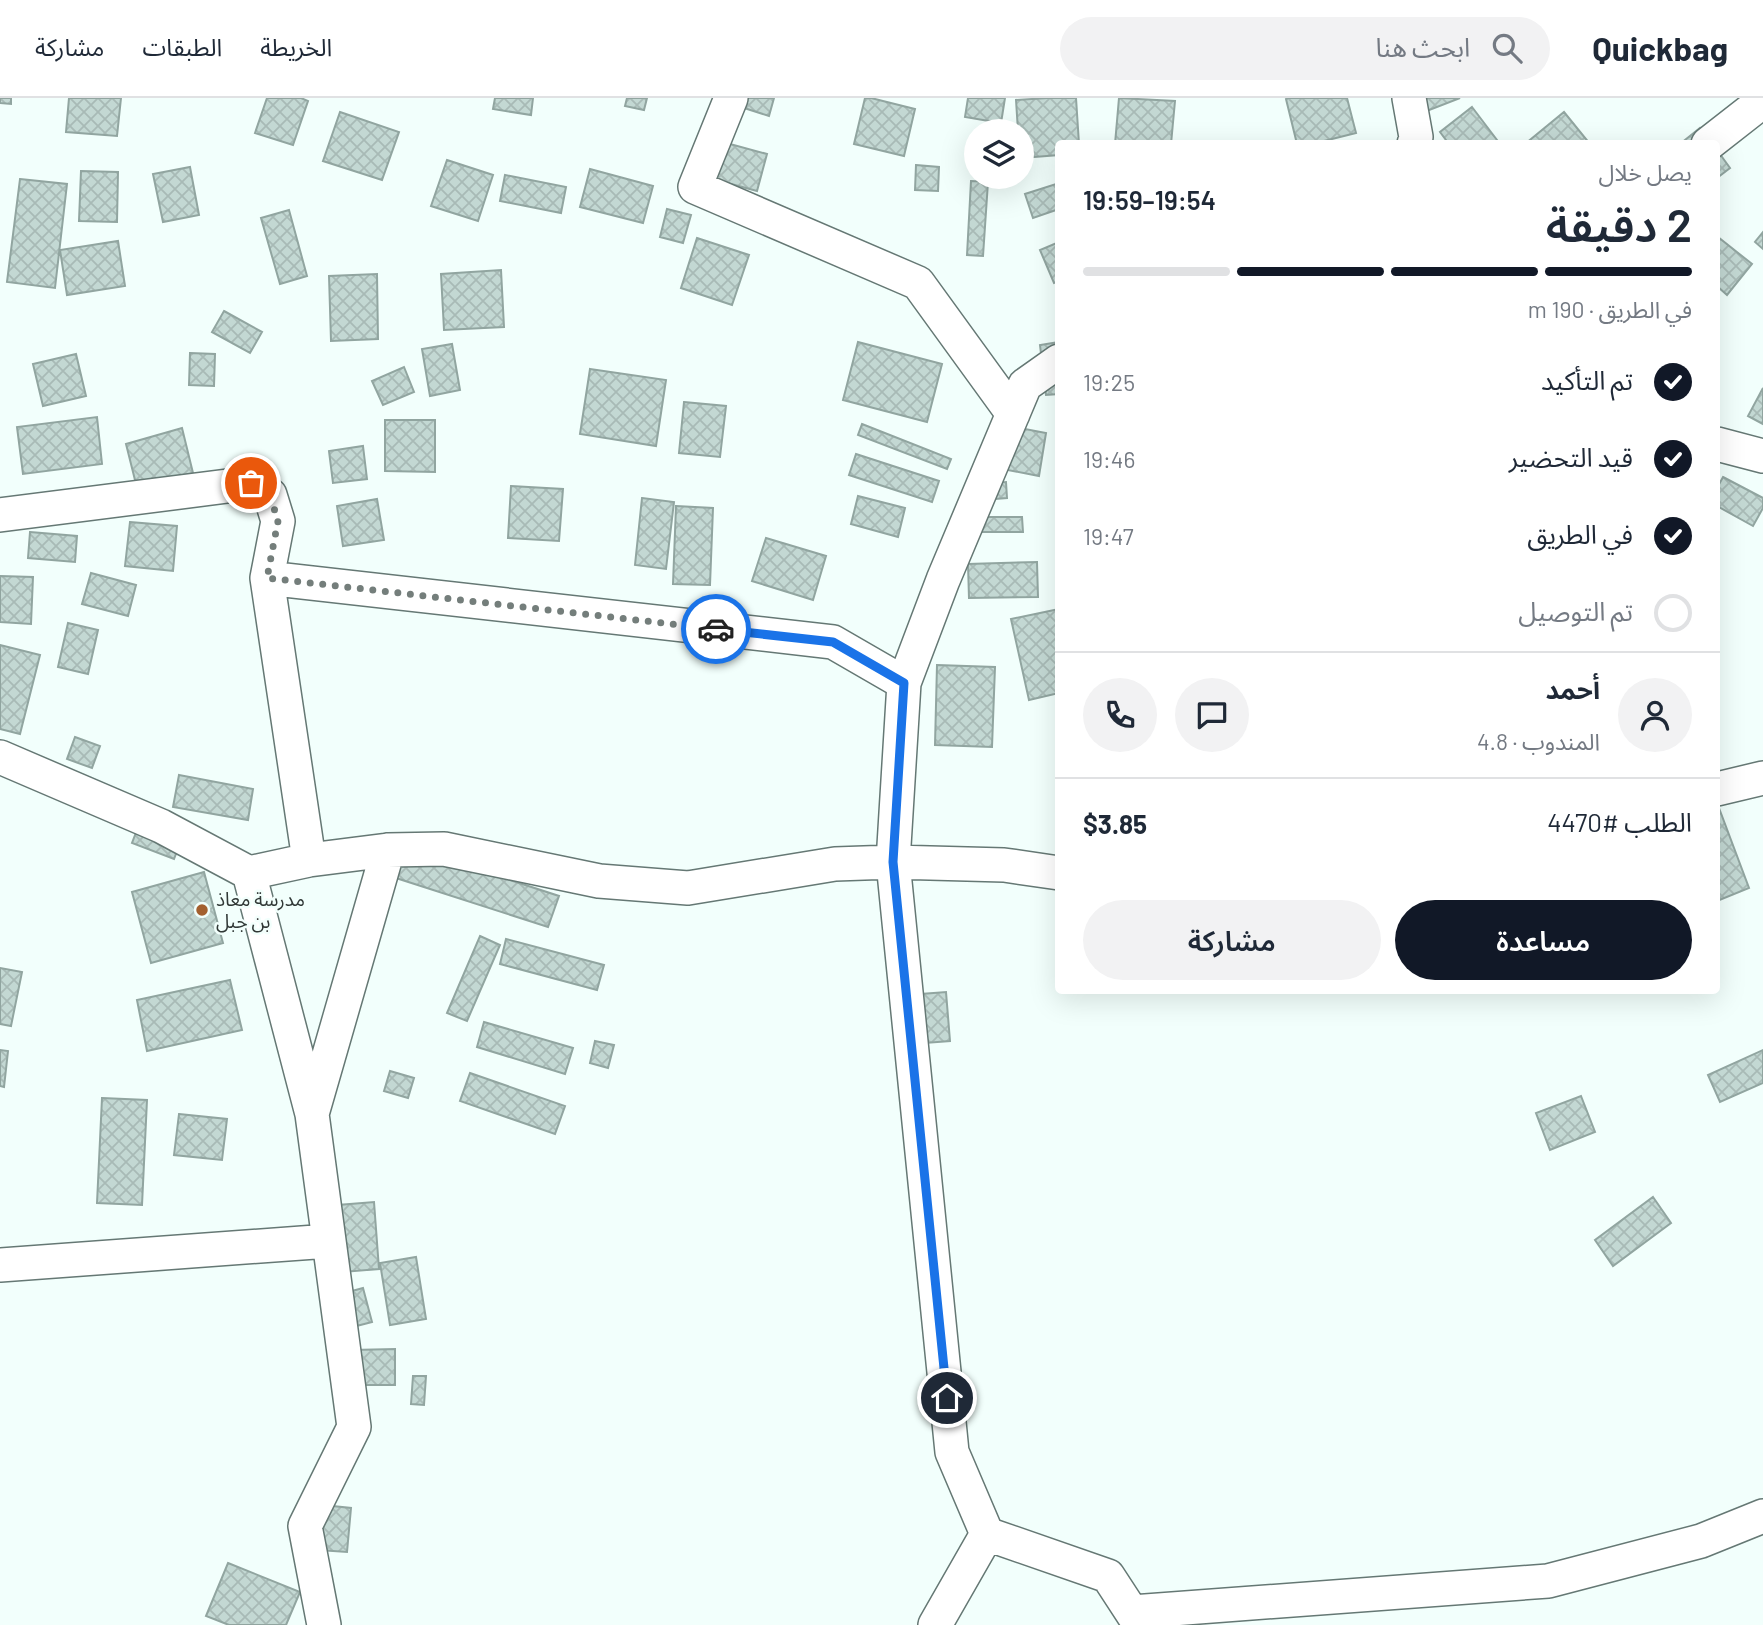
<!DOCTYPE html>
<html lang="ar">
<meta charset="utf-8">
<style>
:root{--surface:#fff;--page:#f2f2f3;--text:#1f2937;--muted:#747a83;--line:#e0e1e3;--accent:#111827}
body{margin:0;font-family:Barlow,"Noto Sans Arabic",sans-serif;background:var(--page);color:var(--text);direction:rtl;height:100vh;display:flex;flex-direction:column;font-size:26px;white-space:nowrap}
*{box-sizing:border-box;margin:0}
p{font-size:23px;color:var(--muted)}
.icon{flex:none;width:38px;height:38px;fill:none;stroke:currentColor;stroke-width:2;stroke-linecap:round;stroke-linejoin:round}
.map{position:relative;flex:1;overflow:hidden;direction:ltr}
.details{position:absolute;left:1055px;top:42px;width:665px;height:854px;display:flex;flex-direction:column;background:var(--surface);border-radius:7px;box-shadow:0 7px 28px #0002;direction:rtl}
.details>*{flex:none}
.tools{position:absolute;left:964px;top:21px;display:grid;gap:14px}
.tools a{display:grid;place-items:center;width:70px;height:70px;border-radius:50%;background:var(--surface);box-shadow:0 7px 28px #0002;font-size:35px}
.pin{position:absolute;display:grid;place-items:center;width:60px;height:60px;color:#fff;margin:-30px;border:4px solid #fff;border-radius:50%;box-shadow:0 2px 7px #0007}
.courier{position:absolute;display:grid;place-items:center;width:70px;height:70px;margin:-35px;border:5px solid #1a73e8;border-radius:50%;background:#fff;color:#222;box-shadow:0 2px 9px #0007}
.summary em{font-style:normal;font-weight:600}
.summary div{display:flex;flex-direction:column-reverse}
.summary{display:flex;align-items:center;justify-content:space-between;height:119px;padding:0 28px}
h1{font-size:46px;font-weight:600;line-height:52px}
.bar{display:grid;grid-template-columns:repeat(4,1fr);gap:10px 7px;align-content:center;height:84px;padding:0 28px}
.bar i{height:9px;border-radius:5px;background:var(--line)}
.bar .on{background:var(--accent)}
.bar p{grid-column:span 4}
.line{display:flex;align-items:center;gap:18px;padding:0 28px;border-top:2px solid var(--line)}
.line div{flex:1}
.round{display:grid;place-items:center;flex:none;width:74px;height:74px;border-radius:37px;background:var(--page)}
ol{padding:0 28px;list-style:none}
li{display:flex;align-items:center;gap:21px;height:77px}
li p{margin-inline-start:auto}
li .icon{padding:7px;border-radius:50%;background:var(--accent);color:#fff;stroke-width:4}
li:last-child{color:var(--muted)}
li i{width:38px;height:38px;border:4px solid var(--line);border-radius:50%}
.action{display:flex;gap:14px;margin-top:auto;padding:14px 28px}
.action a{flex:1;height:80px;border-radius:42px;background:var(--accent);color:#fff;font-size:28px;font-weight:600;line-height:80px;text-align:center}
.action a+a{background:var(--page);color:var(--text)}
header{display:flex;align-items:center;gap:42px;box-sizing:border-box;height:98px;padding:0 35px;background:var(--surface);border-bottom:2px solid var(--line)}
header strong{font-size:33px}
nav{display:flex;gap:38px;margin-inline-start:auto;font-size:24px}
.search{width:490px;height:63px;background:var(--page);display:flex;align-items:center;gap:18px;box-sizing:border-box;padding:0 24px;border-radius:38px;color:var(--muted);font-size:26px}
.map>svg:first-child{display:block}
.building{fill:url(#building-cross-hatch);stroke:#91a5a0;stroke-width:2}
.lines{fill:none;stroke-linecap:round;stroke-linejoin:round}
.street-casing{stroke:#657874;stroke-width:36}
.street{stroke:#fff;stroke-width:33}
.done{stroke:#747e7b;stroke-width:7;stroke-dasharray:0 12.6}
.route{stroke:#1a73e8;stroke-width:9}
.poi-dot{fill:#a3602f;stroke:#f2fffc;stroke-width:2.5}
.labels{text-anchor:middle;stroke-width:5;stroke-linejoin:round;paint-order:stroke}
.poi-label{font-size:19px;fill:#303836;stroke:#f2fffc;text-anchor:start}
</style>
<header>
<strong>Quickbag</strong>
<div class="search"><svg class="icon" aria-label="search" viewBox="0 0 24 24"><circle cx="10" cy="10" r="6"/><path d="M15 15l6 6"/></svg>ابحث هنا</div>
<nav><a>الخريطة</a><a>الطبقات</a><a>مشاركة</a></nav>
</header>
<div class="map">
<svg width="1763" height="1527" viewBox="0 0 1763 1527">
<defs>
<pattern id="building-cross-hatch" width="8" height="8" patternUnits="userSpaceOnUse" patternTransform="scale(1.75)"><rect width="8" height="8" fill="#c3d8d3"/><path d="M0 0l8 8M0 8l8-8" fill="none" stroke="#a8bab6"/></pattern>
</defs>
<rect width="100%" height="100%" fill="#f2fffc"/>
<path class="building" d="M0,0H11V6L0,5Z
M69,0H121L117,38L66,34Z
M267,0H301L308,3L293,47L255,35Z
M495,0H533L531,17L493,11Z
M627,0H647L644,12L625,8Z
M716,0H774L769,18L716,1Z
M865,0H871L915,11L904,58L854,46Z
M968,0H1005L1001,25L965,19Z
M1048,0H1076L1079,46H1059V57L1022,60V33H1018L1016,2Z
M1119,0L1175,3L1171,46H1115Z
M1288,0H1347L1356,35L1312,46H1297L1286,1Z
M1412,0H1460L1419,16Z
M1472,9L1500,46H1449L1440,34Z
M340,14L399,34L382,82L323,63Z
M1564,14L1590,46H1525Z
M1700,30L1712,46H1680Z
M719,43L767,56L757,93L709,80Z
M1717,52L1730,70L1717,80Z
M447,62L493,77L478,123L431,108Z
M916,67L939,69L938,93L915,92Z
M190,69L199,117L163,124L153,76Z
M590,71L653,88L643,125L580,109Z
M81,73L118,74L117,124L79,123Z
M505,77L566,89L561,115L500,103Z
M20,81L67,86L55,190L7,184Z
M971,83L988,84L983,158L967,157Z
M1059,85V111L1033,120L1025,96Z
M667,111L691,117L683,145L660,139Z
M289,112L307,178L280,186L261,120Z
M1763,134V151L1755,144Z
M1718,139L1752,166L1727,197L1717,188Z
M697,140L749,157L732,207L681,190Z
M118,143L125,188L67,197L60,152Z
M1059,144V183L1054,185L1040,152Z
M501,172L504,229L444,232L441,176Z
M377,176L378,241L331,243L329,178Z
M224,213L262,234L250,255L212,234Z
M858,244L942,266L927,324L843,302Z
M1059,244V296L1046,297L1040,247Z
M452,246L460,292L430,298L422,251Z
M190,255L215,256L214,288L189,287Z
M76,256L86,298L43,308L33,266Z
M404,269L414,294L383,307L372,283Z
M590,271L666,282L656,348L580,336Z
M1763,290V326L1748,318Z
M684,304L726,308L720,359L679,355Z
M97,319L102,366L23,376L17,329Z
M385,322H435V374L385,373Z
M862,326L951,361L947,371L858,337Z
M999,326L1046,335L1039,378L992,369Z
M182,330L193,375L137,390L126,346Z
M363,348L367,381L333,385L329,353Z
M856,356L939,383L932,404L849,377Z
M1723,379L1763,400V410L1753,428L1717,408V390Z
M1006,384L1007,400L969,403L968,387Z
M511,388L563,391L559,443L508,440Z
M858,398L905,410L898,439L851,426Z
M642,400L674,404L666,471L635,467Z
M377,401L384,442L343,448L337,408Z
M676,408L713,410L710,487L673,486Z
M958,419H1022L1023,434H958Z
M130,424L177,428L173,473L125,468Z
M30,434L77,438L75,464L28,460Z
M766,440L826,458L813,502L752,483Z
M1037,464L1038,499L969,500L968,466Z
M91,475L136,487L128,518L82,506Z
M0,478L33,479L31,526L0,524Z
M1059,511V595L1029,602L1011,521Z
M68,525L98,532L88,576L58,569Z
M0,547L40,557L20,636L0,631Z
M937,567L995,569L992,649L935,647Z
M75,639L100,648L92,670L67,661Z
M179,677L253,691L248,722L173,709Z
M1719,710L1749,790L1717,803V711Z
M137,732L179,748L174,761L132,745Z
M406,748L559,798L548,829L396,780Z
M204,774L223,845L151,865L132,794Z
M480,838L500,847L467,923L447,915Z
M506,841L604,867L597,892L500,866Z
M0,870L22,874L11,928L0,926Z
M230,882L242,932L147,953L137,902Z
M946,894L950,943L925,945L921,896Z
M484,924L573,950L565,976L477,949Z
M595,943L614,947L608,970L590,965Z
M0,952L8,953L4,989L0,988Z
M1763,952V985L1720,1004L1708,977Z
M390,973L414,980L408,1000L384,993Z
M470,975L565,1008L555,1036L460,1003Z
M1581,998L1595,1034L1550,1052L1536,1015Z
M102,1000L147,1002L142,1107L97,1105Z
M179,1016L227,1021L222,1062L174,1057Z
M1653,1099L1671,1125L1613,1168L1595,1142Z
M374,1104L379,1171L343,1174L338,1107Z
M416,1159L426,1221L390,1227L380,1165Z
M363,1190L372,1224L345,1231L337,1197Z
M395,1251V1287H352V1252Z
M413,1278H426L424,1307L411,1306Z
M323,1407L351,1410L347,1454L319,1452Z
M228,1465L300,1494L286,1527H229L206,1518Z"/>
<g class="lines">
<g class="street-casing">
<path id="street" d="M731,0L695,89L918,185L1013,316
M1409,0L1416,39L1414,46
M1708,46L1763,3
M1059,263L1025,287L943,482L904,585L893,764L952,1354L987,1436L1108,1478L1140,1527
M1717,346L1763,358
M0,417L251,385L270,397L278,423L267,480L309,762
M267,480L833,544L904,585
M0,659L161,728L249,775L309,762L388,752L444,751L599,783L688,790L835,766L893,764L1004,767L1059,775
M1717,691L1763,680
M249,775L312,1016L354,1329L305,1428L324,1527
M312,1016L388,752
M0,1167L329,1143
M1132,1514L1548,1483L1701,1443L1763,1418
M935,1527L987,1436"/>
</g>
<use href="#street" class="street"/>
</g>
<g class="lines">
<path class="done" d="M251,385L270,397L278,423L267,480L716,531"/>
<path class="route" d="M716,531L833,544L904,585L893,764L947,1300"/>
</g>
<circle class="poi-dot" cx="202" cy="812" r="7"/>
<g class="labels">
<g class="poi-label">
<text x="216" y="808">مدرسة معاذ<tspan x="216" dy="22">بن جبل</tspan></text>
</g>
</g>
</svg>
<div class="tools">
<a><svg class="icon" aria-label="layers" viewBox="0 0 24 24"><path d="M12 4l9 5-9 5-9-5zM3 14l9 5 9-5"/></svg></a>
</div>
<div class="pin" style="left:251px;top:385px;background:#ea580c"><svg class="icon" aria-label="bag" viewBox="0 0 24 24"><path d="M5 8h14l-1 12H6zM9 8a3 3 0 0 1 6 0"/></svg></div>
<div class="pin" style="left:947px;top:1300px;background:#1f2937"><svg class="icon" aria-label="home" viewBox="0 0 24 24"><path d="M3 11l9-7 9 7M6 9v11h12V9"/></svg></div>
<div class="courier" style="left:716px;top:531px"><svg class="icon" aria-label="car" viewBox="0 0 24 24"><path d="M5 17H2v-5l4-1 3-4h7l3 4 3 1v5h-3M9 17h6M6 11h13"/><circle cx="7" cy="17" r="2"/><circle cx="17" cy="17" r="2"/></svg></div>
<section class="details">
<div class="summary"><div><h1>2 دقيقة</h1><p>يصل خلال</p></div><em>19:54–19:59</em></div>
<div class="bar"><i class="on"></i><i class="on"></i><i class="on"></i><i></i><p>في الطريق · 190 m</p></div>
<ol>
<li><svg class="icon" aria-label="check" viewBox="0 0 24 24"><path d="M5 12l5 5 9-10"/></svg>تم التأكيد<p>19:25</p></li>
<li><svg class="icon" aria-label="check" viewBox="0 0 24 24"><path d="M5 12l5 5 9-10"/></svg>قيد التحضير<p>19:46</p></li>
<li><svg class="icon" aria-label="check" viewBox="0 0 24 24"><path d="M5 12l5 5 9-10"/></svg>في الطريق<p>19:47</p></li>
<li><i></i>تم التوصيل</li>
</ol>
<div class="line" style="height:126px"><a class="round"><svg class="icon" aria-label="person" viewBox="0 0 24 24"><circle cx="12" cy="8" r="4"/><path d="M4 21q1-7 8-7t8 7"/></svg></a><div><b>أحمد</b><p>المندوب · 4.8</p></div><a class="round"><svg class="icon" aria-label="chat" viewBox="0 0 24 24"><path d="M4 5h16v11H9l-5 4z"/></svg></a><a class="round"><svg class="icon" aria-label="phone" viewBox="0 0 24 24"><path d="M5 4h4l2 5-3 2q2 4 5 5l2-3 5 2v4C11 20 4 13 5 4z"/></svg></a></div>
<div class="line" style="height:91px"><div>الطلب #4470</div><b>$3.85</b></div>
<div class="action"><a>مساعدة</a><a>مشاركة</a></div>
</section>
</div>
